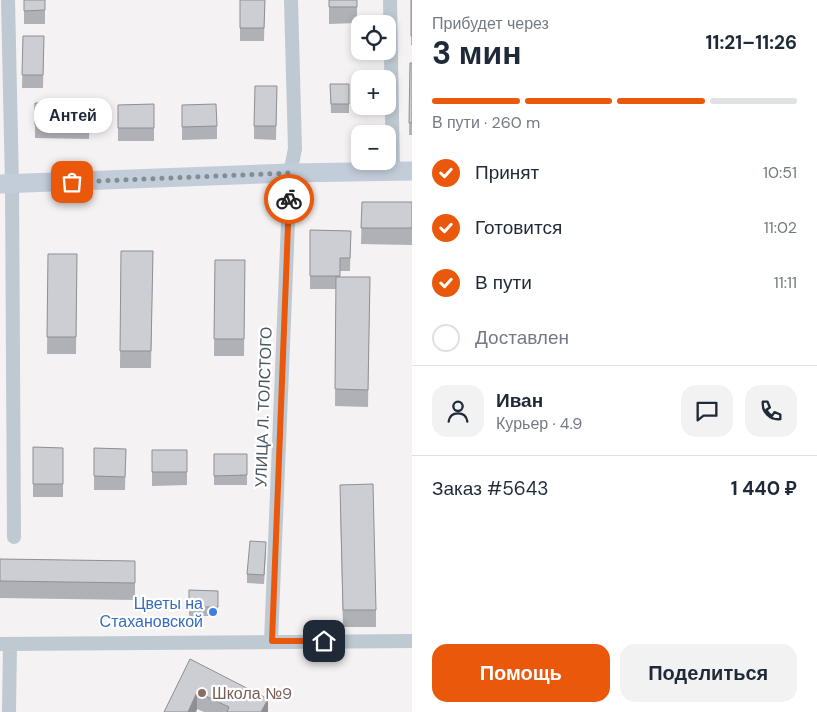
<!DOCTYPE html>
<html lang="ru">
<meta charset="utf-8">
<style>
:root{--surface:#fff;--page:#f2f2f3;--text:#1f2937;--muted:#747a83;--line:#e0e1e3;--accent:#ea580c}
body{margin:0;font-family:"DM Sans",sans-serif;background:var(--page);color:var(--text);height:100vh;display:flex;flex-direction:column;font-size:19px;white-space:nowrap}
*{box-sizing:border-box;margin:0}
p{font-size:16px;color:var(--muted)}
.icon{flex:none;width:28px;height:28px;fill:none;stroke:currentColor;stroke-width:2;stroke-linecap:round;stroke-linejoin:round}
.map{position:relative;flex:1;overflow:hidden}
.sheet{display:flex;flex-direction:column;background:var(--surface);width:405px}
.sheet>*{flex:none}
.fabs{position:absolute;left:351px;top:15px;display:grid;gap:10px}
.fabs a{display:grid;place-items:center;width:45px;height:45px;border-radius:10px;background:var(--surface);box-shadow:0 2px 8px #0003;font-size:25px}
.pin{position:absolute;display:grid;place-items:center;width:42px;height:42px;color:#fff;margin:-21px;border-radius:10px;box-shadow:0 2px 8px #0006}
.courier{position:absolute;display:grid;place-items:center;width:50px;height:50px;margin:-25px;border:4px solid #ea580c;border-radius:50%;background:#fff;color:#222;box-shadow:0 1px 6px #0007}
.bubble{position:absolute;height:35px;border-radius:15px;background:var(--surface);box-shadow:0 2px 8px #0003;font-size:16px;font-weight:700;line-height:35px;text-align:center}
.summary em{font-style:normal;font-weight:700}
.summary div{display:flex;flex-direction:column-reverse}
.summary{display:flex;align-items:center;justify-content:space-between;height:85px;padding:0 20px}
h1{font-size:32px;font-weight:700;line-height:38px}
.bar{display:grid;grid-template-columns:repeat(4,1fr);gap:8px 5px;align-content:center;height:60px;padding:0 20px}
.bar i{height:6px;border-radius:4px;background:var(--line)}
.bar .on{background:var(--accent)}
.bar p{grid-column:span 4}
.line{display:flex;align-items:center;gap:12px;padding:0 20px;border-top:1px solid var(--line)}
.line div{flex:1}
.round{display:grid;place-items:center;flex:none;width:52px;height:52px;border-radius:15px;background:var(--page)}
ol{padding:0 20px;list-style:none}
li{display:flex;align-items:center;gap:15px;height:55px}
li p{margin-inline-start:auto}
li .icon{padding:5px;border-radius:50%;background:var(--accent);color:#fff;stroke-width:4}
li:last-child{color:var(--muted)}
li i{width:28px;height:28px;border:2px solid var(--line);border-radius:50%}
.button{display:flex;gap:10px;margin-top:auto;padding:10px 20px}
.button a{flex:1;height:58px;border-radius:15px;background:var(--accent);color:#fff;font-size:20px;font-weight:700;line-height:58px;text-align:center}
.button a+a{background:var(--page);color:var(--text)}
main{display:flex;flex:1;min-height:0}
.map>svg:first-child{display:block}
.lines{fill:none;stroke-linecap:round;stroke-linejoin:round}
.street{stroke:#bfc9d1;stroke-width:14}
.secondary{stroke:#c2cdd9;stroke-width:19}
.wall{fill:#afb1b6}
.shaded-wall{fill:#8f9094}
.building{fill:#ccced4;stroke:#8f9094}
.done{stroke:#858c93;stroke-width:5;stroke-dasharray:0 9}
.route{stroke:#ea580c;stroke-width:6}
.shop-dot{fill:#3f7fe0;stroke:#fff;stroke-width:2}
.education-dot{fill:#8d6e63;stroke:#fff;stroke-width:2}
.labels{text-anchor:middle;stroke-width:4.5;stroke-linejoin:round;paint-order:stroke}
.street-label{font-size:16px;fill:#495560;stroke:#fff}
.shop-label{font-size:16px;fill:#366cbe;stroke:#fff;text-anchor:end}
.education-label{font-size:16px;fill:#785e54;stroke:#fff;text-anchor:start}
</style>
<main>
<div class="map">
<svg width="412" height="712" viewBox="0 0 412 712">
<rect width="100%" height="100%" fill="#f4f2f2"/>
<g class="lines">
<path class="street" d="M8,0L12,184L14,537
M390,0L393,171
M271,641L290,173L295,149L291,0
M0,644L412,641
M9,712L10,644"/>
<path class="secondary" d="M0,184L290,173L412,171"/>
</g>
<path class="wall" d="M24,0H45V24H24Z
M240,0H265L264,41H240Z
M329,0H357V23L329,24Z
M411,0H412V45H411Z
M23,36H44L43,88H22Z
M410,63H412V135H409Z
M330,84H349V113H331Z
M277,86L276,140L254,139V126Z
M35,103H90L89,139L35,138Z
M154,104V141H118V105Z
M182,105L217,126V139L182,140Z
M362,202H412V245L361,244Z
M310,230L351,231L350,271H340V277H370L368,407L335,406L336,289H310Z
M121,251H153L151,368H120Z
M48,254H77L76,354H47Z
M215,260H245L244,356H214Z
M33,447L63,448V497H33Z
M94,448L126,449L125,490H94Z
M152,450H187V485L152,486Z
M214,454H247V485H214Z
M340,502L376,610V627H343Z
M266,552L264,584L247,583V574Z
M0,559L135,561V600L0,598Z
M189,590L218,591V616H189Z
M190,659L268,712H204L197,709L196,712H164Z"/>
<path class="shaded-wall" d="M197,692V709L196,712H188Z
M268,699V712H261Z"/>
<path class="building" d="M24,0H45V10L24,11Z
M240,0H265L264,28H240Z
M329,0H357V7H329Z
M411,0H412V36H411Z
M23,36H44L43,75H22Z
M410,63H412V123H409Z
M330,84H349V104H331Z
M255,86H277L276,126H254Z
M35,103H90L89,125H35Z
M154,104V128H118V105Z
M216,104L217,126L182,127V105Z
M362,202H412V228H361Z
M310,230L351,231L350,258H340V276H310Z
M121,251H153L151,351H120Z
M48,254H77L76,337H47Z
M215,260H245L244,339H214Z
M336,277H370L368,390L335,389Z
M33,447L63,448V484H33Z
M94,448L126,449L125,477L94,476Z
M152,450H187V472H152Z
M214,454H247V475L214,476Z
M373,484L376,610H343L340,485Z
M250,541L266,542L264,575L247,574Z
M0,559L135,561V583L0,581Z
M189,590L218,591V607H189Z
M190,659L268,699L261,712H227L229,707L197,692L188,712H164Z"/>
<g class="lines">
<path class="done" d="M72,182L290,173L289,199"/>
<path class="route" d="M289,199L272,641H324"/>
</g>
<circle class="shop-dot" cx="213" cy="612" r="5"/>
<circle class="education-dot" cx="202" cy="693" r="5"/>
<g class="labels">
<g class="street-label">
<text transform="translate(263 407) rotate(-88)" y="6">УЛИЦА Л. ТОЛСТОГО</text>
</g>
<g class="shop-label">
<text x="203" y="609">Цветы на<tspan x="203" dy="18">Стахановской</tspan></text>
</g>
<g class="education-label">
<text x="212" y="699">Школа №9</text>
</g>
</g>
</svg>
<div class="fabs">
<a><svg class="icon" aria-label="locate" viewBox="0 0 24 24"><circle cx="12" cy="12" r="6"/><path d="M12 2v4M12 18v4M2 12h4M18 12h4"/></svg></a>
<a>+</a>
<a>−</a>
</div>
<div class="pin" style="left:72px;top:182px;background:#ea580c"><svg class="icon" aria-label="bag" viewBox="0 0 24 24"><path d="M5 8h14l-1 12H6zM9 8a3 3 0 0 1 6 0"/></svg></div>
<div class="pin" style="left:324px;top:641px;background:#1f2937"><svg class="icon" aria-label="home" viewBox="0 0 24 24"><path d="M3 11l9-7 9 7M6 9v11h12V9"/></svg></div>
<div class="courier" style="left:289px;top:199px"><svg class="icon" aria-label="bike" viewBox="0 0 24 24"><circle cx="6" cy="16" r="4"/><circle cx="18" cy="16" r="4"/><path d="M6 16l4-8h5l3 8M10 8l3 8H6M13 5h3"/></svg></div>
<div class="bubble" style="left:34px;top:98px;width:78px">Антей</div>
</div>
<section class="sheet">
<div class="summary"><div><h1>3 мин</h1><p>Прибудет через</p></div><em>11:21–11:26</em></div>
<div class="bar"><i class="on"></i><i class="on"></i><i class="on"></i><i></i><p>В пути · 260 m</p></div>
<ol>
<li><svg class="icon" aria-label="check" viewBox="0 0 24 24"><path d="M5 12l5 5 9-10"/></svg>Принят<p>10:51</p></li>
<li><svg class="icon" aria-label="check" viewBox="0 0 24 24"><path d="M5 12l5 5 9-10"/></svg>Готовится<p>11:02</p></li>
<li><svg class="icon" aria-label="check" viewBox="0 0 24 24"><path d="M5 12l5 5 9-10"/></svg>В пути<p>11:11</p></li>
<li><i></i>Доставлен</li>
</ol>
<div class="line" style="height:90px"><a class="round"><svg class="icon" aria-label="person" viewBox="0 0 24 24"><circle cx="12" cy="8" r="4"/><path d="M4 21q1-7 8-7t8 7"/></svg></a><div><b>Иван</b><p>Курьер · 4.9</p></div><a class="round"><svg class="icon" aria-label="chat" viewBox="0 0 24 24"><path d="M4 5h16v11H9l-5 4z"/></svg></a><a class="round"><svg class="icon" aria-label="phone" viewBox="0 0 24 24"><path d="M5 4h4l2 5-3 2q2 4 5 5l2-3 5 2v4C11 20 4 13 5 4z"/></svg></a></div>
<div class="line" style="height:65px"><div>Заказ #5643</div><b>1 440 ₽</b></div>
<div class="button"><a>Помощь</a><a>Поделиться</a></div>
</section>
</main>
